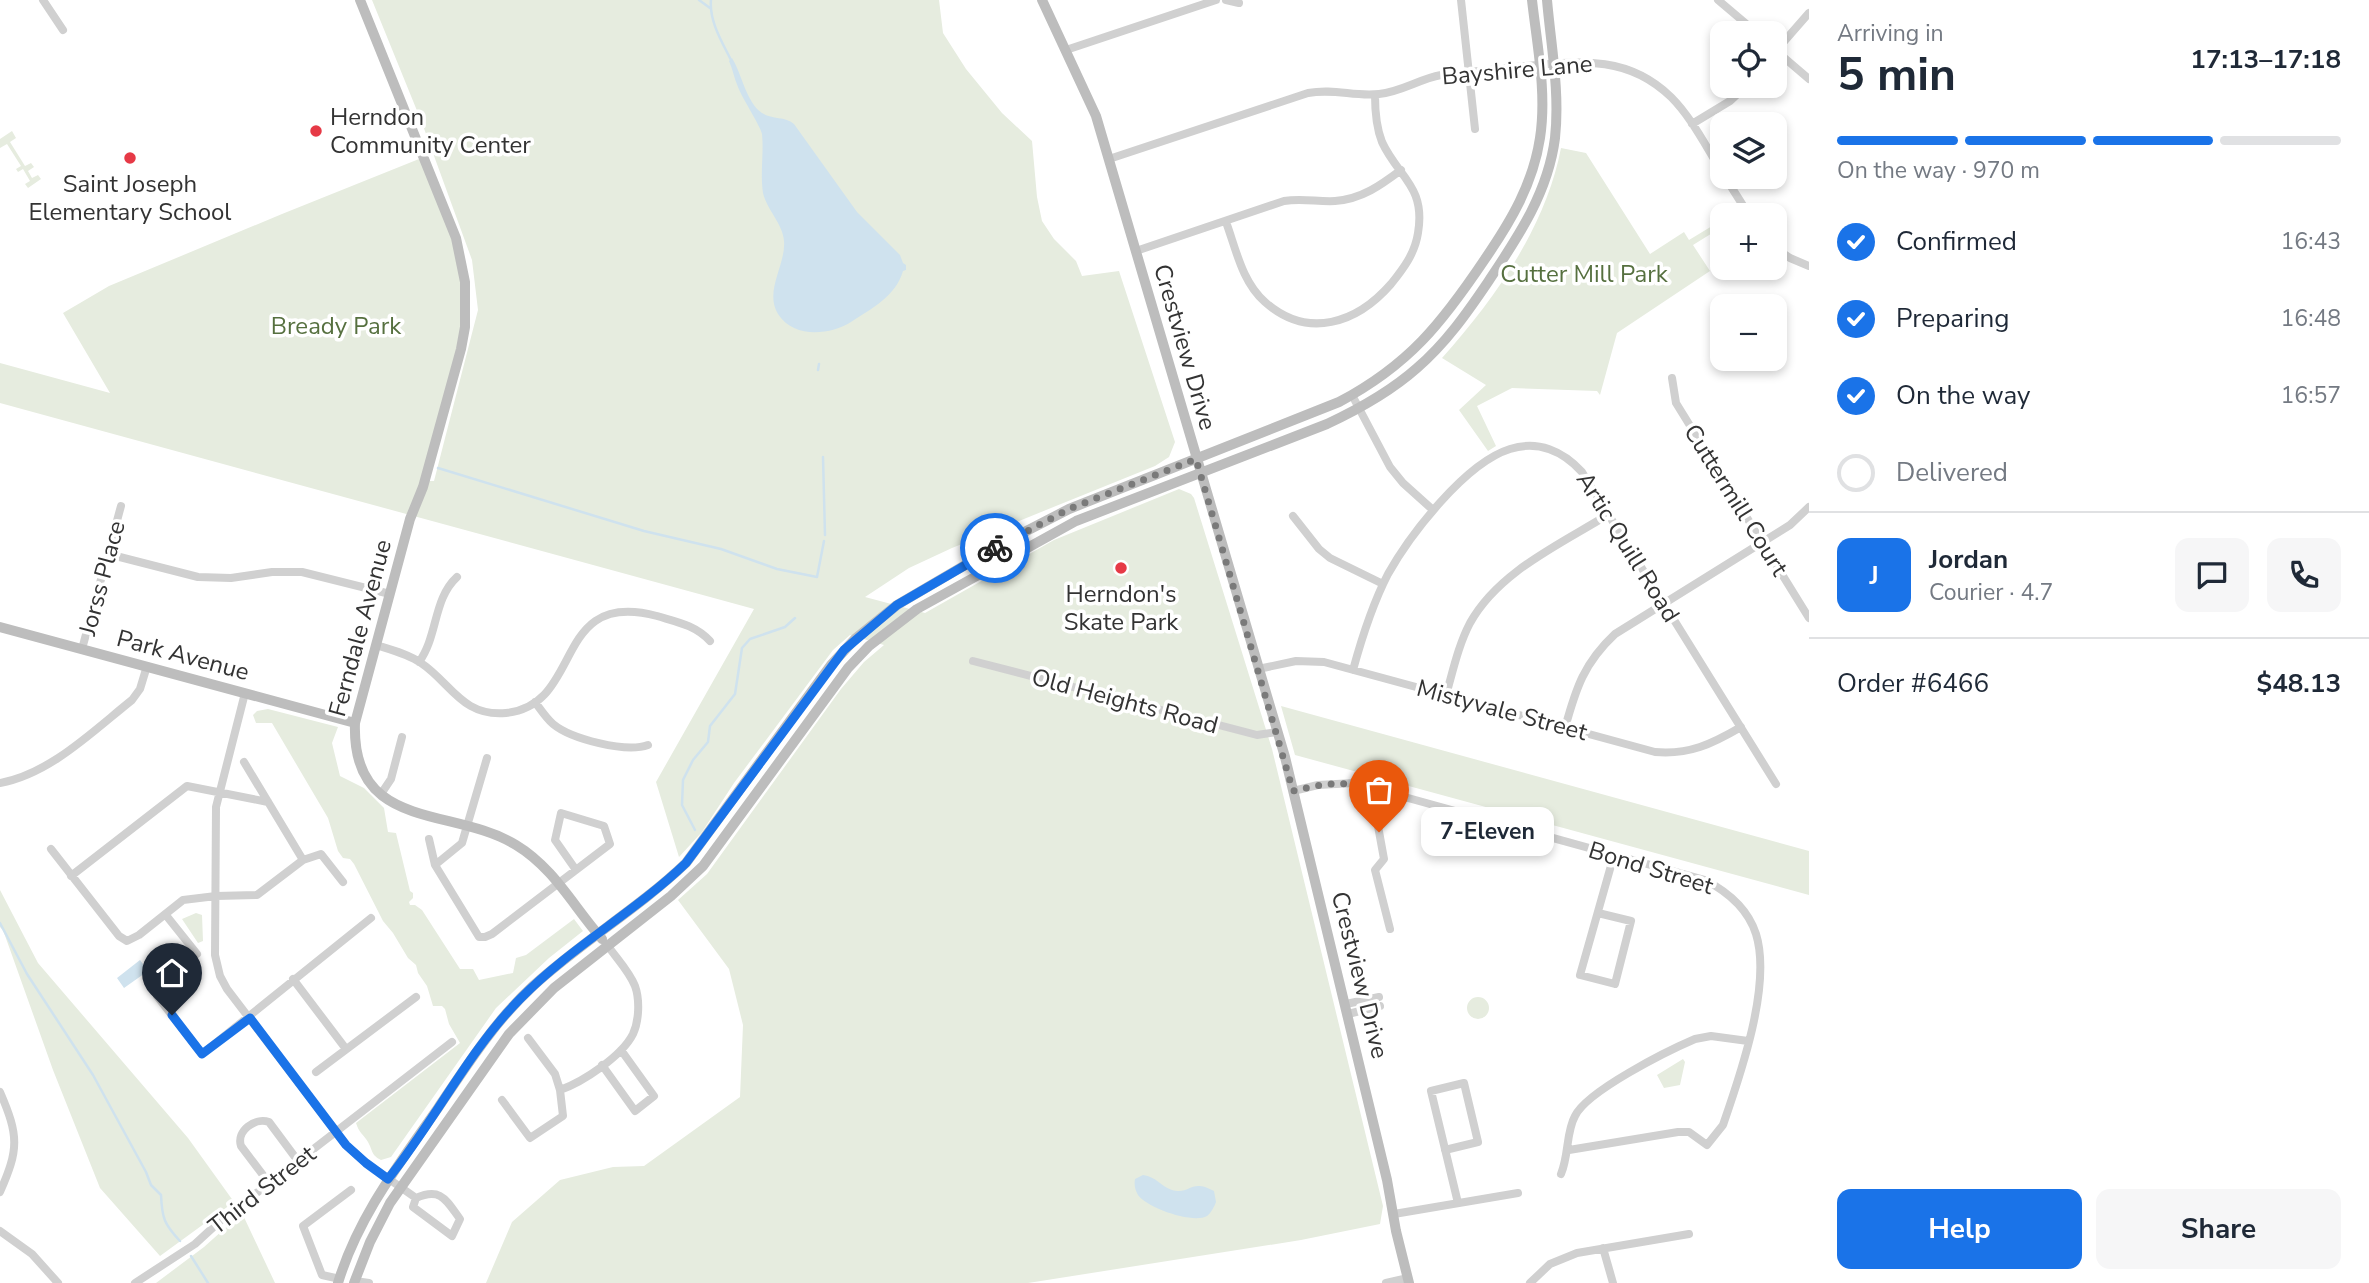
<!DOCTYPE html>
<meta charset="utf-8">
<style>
:root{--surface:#fff;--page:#f6f6f7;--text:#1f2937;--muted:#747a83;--line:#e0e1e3;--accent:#1a73e8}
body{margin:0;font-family:"Nunito Sans",sans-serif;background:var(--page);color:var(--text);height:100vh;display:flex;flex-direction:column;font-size:26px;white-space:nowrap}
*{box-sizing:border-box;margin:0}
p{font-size:23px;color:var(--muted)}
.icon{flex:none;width:38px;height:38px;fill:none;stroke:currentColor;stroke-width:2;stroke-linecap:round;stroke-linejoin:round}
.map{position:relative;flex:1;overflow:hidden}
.drawer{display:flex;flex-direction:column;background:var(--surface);width:560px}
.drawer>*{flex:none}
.buttons{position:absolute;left:1710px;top:21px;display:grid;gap:14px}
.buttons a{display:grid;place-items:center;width:77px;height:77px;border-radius:14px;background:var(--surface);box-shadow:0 4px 10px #0003;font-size:35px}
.pin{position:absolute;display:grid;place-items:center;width:60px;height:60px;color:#fff;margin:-72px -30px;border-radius:50% 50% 50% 0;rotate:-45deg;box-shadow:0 0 7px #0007}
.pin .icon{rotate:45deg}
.courier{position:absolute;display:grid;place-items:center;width:70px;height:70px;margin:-35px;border:5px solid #1a73e8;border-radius:50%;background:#fff;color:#222;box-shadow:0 2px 9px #0007}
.bubble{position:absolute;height:49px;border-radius:14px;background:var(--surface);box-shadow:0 4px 10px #0003;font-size:23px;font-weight:700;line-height:49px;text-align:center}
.overview em{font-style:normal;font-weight:700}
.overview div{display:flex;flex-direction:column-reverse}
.overview{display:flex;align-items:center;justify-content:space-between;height:119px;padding:0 28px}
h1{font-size:46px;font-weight:700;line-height:52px}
.bar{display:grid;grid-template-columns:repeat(4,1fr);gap:10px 7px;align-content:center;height:84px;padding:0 28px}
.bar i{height:9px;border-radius:5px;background:var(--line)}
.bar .selected{background:var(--accent)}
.bar p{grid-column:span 4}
.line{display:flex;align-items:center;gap:18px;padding:0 28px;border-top:2px solid var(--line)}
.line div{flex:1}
.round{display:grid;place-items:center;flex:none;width:74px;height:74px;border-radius:14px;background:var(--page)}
ol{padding:0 28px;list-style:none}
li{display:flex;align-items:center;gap:21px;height:77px}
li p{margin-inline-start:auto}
li .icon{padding:7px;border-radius:50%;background:var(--accent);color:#fff;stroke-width:4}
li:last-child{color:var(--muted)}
li i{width:38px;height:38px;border:4px solid var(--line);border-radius:50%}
.primary-button{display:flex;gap:14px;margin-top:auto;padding:14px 28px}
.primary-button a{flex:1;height:80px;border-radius:14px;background:var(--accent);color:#fff;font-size:28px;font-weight:700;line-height:80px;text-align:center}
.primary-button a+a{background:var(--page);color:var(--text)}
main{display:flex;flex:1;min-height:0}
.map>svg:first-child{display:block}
.green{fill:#e6ecdf}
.water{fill:#cfe2ee}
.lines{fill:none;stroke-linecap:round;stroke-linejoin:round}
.stream{stroke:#cfe2ee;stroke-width:2.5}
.street{stroke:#d0d0d0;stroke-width:8}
.secondary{stroke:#bdbdbd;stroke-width:10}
.done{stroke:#7a7a7a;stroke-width:7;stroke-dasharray:0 12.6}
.route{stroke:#1a73e8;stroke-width:9}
.poi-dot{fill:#e63946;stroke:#fff;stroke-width:2.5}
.labels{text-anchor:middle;stroke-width:7;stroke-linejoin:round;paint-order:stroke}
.street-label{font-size:24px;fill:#333;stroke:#fff}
.poi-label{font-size:24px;fill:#333;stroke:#fff}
.park-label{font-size:24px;fill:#56703f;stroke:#fff}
</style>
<main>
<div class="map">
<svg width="1809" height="1283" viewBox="0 0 1809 1283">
<rect width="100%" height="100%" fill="#fff"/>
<path class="green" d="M372,0H939L943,33L966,69L1002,113L1032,141L1037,197L1042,221L1054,239L1076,261L1082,276L1119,271L1175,442L1169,457L1155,466L952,548L909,568L865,597L925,613L1054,540L1179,489L1191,494L1194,498L1272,749L1383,1206L1380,1224L1301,1240L1028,1283H486L512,1222L560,1180L613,1167L644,1166L740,1097L743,1025L729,969L678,900L707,874L841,689L864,662L884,645L850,635L833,650L734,783L702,832L679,857L656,782L754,609L0,403V363L110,393L63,313L109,286L282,214L424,157L456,238L466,311L425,481H434L478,310L472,260L422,123Z
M12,131L16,138L10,142L25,166L31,163L34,167L28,171L32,178L38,175L41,179L28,188L25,184L30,181L23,169L18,172L16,169L21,166L7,144L0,148V139Z
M1561,148L1586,153L1650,254L1684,232L1689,240L1722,220V227L1693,245L1710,271L1617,333L1600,395L1597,391L1512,388L1477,406L1496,446L1488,451L1459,410L1486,385L1442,358C1494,300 1546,227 1561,148Z
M1281,706L1809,851V895L1295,755Z
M268,709L338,727L332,743L340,776L364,788L384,808L388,832L396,833L410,891L413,893V898L409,902L410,905H415L422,910L460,969H473L479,980L513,973L516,958L526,955L574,919L583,931L549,958L496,1008L391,1157L381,1160C371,1155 373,1151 368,1142C363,1134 359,1133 356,1123L460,1043L449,1024L445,1009L442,1006H433L427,986L418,973L416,965L408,958L393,933L383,921L354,864L350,859L343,858L338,851L328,818L272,723H256L253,715L257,711Z
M0,890L38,963L188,1138L234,1202L160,1256L100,1188L53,1070L3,930L0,927Z
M196,913L202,915L203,941L198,943L182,919Z
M1467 1008a11 11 0 1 1 22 0a11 11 0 1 1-22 0Z
M1683,1059L1685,1062L1680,1085L1664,1088L1657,1075Z
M242,1213L275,1283H156L204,1247Z"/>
<path class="water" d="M732,58C742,74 746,102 762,113C773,120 785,116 794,124L857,212L900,255L903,263L906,265V270L903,271C896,296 871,309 851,322C830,335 794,339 778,314C764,291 786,265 784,241C783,224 767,210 763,193C760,173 764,153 762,134C760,125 742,98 738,87C734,78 733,70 729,61Z
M140,960L148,971L124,988L117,978Z
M1143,1175C1157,1177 1160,1186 1172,1190C1191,1195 1190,1178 1214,1191L1216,1202C1214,1207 1211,1213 1207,1216C1193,1224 1147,1208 1138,1195C1135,1190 1134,1185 1135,1179Z"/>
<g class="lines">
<path class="stream" d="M699,0L710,8
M711,0C709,21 722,42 731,60
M818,370L819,364
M823,457L825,535
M438,468L644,531L721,549L777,569L817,577L824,541
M695,830L682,805L683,780L693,760L708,742L710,726L735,694L742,648L750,639L785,627L795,618
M0,923L27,974L93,1075L146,1172L151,1185L161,1195C162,1218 164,1224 180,1241
M191,1256L208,1283"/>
<path class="street" d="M43,0L63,30
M1226,0L1239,3
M1461,0L1475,129
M1718,0L1757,33
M1774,49L1809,79
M1066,50L1216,0
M1774,53L1809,13
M1692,124L1730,101L1746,86
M1109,159L1308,93C1335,88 1354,97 1379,94C1401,92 1419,79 1441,75C1469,72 1497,69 1526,66C1580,61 1628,55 1671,97C1692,118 1706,147 1722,172
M1725,177L1749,215
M1226,222C1236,249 1242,282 1265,302C1308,340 1357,323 1391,284C1404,268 1415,253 1418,233C1426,186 1398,177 1382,142C1376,127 1375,111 1375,95
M1774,247L1790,258L1809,266
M1136,251L1284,201C1302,198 1318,202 1335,201C1362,199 1381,185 1401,170
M1672,378L1676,403L1809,618
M1352,395L1390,467L1403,483L1433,510
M1293,516L1319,549L1330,558L1383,584
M108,554L198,577L231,578L272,572H302L390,594
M376,645C392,650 408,654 421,663C451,683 462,717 506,713C585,705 551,588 657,616C677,622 695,625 710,641
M82,649L121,506
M973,661L1257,735L1277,732
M419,662C438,636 433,599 457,577
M1258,669L1296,661L1324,662L1655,752C1689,755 1712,744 1741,727
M1353,670C1362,637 1372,605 1388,574C1410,535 1465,463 1510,449C1538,440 1563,451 1582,472L1776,784
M245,693L216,807L215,955L220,976L227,989L346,1145L366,1163L416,1198L413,1207L452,1236L460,1219C446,1200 441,1187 416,1198
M1446,695C1453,671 1458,646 1470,623C1499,571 1561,544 1609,514
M535,702C541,710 546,718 553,724C571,739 626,753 648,745
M1565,728C1576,688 1584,663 1615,634L1790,525L1809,507
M0,783C50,774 93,731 132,700L140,689L147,666
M1293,791L1318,785L1354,783L1705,880C1728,892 1748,909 1756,934C1772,985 1740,1076 1723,1125L1707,1145L1689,1132H1678L1569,1150
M1387,792L1378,826L1384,859L1375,870L1390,929
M381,794L391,779L402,737
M429,839L435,865L479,937H485L492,934L610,844L604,826L561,813L555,840L576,870
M51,849L119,936L127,941L139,935L183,900L216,896L257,895L303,860L244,762
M1501,852L1507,826
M303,860L321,854L343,882
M435,865L462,843L487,758
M71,876L187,786L268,802
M1598,913L1631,921L1615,984L1580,975L1614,855
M165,914L197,954
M293,979L346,1049
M157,996L202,1054L371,918
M1346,1004L1379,997
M1348,1014L1380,1006
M528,1038L555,1074L560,1090C583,1082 622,1056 633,1034C639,1021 640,1000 635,986C629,971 617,959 608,946
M602,1065L635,1111L654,1096L621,1050
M316,1072L416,997
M0,1092C19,1136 19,1149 0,1192
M502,1100L530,1138L563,1116L560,1090
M1445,1150L1478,1142L1464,1083L1431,1091L1458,1203
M1561,1174C1569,1155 1566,1132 1575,1116C1587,1091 1667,1051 1695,1039L1711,1036L1748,1041
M269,1183L241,1146C236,1131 255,1117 269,1122L298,1161
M1394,1214L1518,1193
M0,1231L32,1254L58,1283
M1603,1248L1613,1283
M340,1279L322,1275L303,1226L351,1190
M355,1281L369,1283
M135,1283L195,1244L219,1222L452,1042
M1386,1283L1408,1278
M1530,1283L1550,1264L1577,1253L1689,1234"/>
<path class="secondary" d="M360,0L456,238L465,282V327L461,349L423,487L410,519L355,723C351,832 452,806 516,845C554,868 573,906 602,939
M1042,0L1096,116L1285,757L1387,1180L1396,1231L1409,1283
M0,627L355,723
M338,1283C358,1217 399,1164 438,1108C467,1065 495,1021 533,986C581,942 639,908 686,863L831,665L855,639L897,605L1001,544L1069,509L1339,402C1409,365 1442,323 1485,259C1511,221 1533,184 1540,138C1547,93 1537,45 1532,0
M354,1283L370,1242L390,1203L509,1034L554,988L671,896L703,866L848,668L869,646L917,609L1076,521L1327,424C1359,409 1390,392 1417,368C1446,343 1467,313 1488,282C1518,237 1548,193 1555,138C1560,92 1551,46 1547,0"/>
</g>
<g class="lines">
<path class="done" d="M995,548L1069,509L1196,459L1293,791C1334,781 1346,781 1387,792L1378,825L1379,832"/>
<path class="route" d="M172,1015L202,1054L250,1018L346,1145L366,1163L388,1179C435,1121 468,1051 521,998C571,947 635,912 686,863L844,650L897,605L995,548"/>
</g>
<g class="poi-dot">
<circle cx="316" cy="131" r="7"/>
<circle cx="130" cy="158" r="7"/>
<circle cx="1121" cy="568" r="7"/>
</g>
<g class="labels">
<g class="street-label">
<text transform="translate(1517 70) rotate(-5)" y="8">Bayshire Lane</text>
<text transform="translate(1185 347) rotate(74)" y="8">Crestview Drive</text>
<text transform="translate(1736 500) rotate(58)" y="8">Cuttermill Court</text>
<text transform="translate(1628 547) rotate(58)" y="8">Artic Quill Road</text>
<text transform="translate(102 578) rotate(-75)" y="8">Jorss Place</text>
<text transform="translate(360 628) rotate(-75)" y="8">Ferndale Avenue</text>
<text transform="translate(183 655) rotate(15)" y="8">Park Avenue</text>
<text transform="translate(1125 701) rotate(15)" y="8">Old Heights Road</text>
<text transform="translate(1502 710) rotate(15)" y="8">Mistyvale Street</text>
<text transform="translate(1651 868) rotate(17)" y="8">Bond Street</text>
<text transform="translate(1360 975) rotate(76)" y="8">Crestview Drive</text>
<text transform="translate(262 1190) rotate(-38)" y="8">Third Street</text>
</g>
<g class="poi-label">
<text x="330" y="125" text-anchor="start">Herndon<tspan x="330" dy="28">Community Center</tspan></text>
<text x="130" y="192">Saint Joseph<tspan x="130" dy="28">Elementary School</tspan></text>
<text x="1121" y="602">Herndon's<tspan x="1121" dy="28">Skate Park</tspan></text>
</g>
<g class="park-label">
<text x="1584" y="282">Cutter Mill Park</text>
<text x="336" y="334">Bready Park</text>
</g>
</g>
</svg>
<div class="buttons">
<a><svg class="icon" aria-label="locate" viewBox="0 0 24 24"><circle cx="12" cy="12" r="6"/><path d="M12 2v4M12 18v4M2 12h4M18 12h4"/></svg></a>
<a><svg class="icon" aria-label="layers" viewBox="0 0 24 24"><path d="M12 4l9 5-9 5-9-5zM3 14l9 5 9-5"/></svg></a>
<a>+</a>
<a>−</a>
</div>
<div class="pin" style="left:1379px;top:832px;background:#ea580c"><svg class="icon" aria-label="bag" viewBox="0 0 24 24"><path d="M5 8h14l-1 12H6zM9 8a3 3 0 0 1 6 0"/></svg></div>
<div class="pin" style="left:172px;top:1015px;background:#1f2937"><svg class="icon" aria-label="home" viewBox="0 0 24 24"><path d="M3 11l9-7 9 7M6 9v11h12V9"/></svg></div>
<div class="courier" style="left:995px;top:548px"><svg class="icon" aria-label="bike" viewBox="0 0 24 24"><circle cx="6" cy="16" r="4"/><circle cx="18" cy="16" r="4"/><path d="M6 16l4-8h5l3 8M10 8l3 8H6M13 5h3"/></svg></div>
<div class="bubble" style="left:1421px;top:807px;width:133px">7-Eleven</div>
</div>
<section class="drawer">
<div class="overview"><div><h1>5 min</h1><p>Arriving in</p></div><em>17:13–17:18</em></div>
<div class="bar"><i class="selected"></i><i class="selected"></i><i class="selected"></i><i></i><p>On the way · 970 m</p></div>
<ol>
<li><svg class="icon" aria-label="check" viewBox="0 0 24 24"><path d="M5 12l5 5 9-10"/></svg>Confirmed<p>16:43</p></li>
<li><svg class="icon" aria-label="check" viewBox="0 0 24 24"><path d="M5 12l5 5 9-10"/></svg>Preparing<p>16:48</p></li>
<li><svg class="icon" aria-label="check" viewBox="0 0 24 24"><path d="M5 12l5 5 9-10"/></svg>On the way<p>16:57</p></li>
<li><i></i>Delivered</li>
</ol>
<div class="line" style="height:126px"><b class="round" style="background:var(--accent);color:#fff">J</b><div><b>Jordan</b><p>Courier · 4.7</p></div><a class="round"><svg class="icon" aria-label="chat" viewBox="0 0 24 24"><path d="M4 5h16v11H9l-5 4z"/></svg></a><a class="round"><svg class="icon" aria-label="phone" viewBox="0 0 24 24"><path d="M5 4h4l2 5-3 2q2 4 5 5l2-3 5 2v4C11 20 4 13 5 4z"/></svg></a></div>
<div class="line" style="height:91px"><div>Order #6466</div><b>$48.13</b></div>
<div class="primary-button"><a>Help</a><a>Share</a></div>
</section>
</main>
